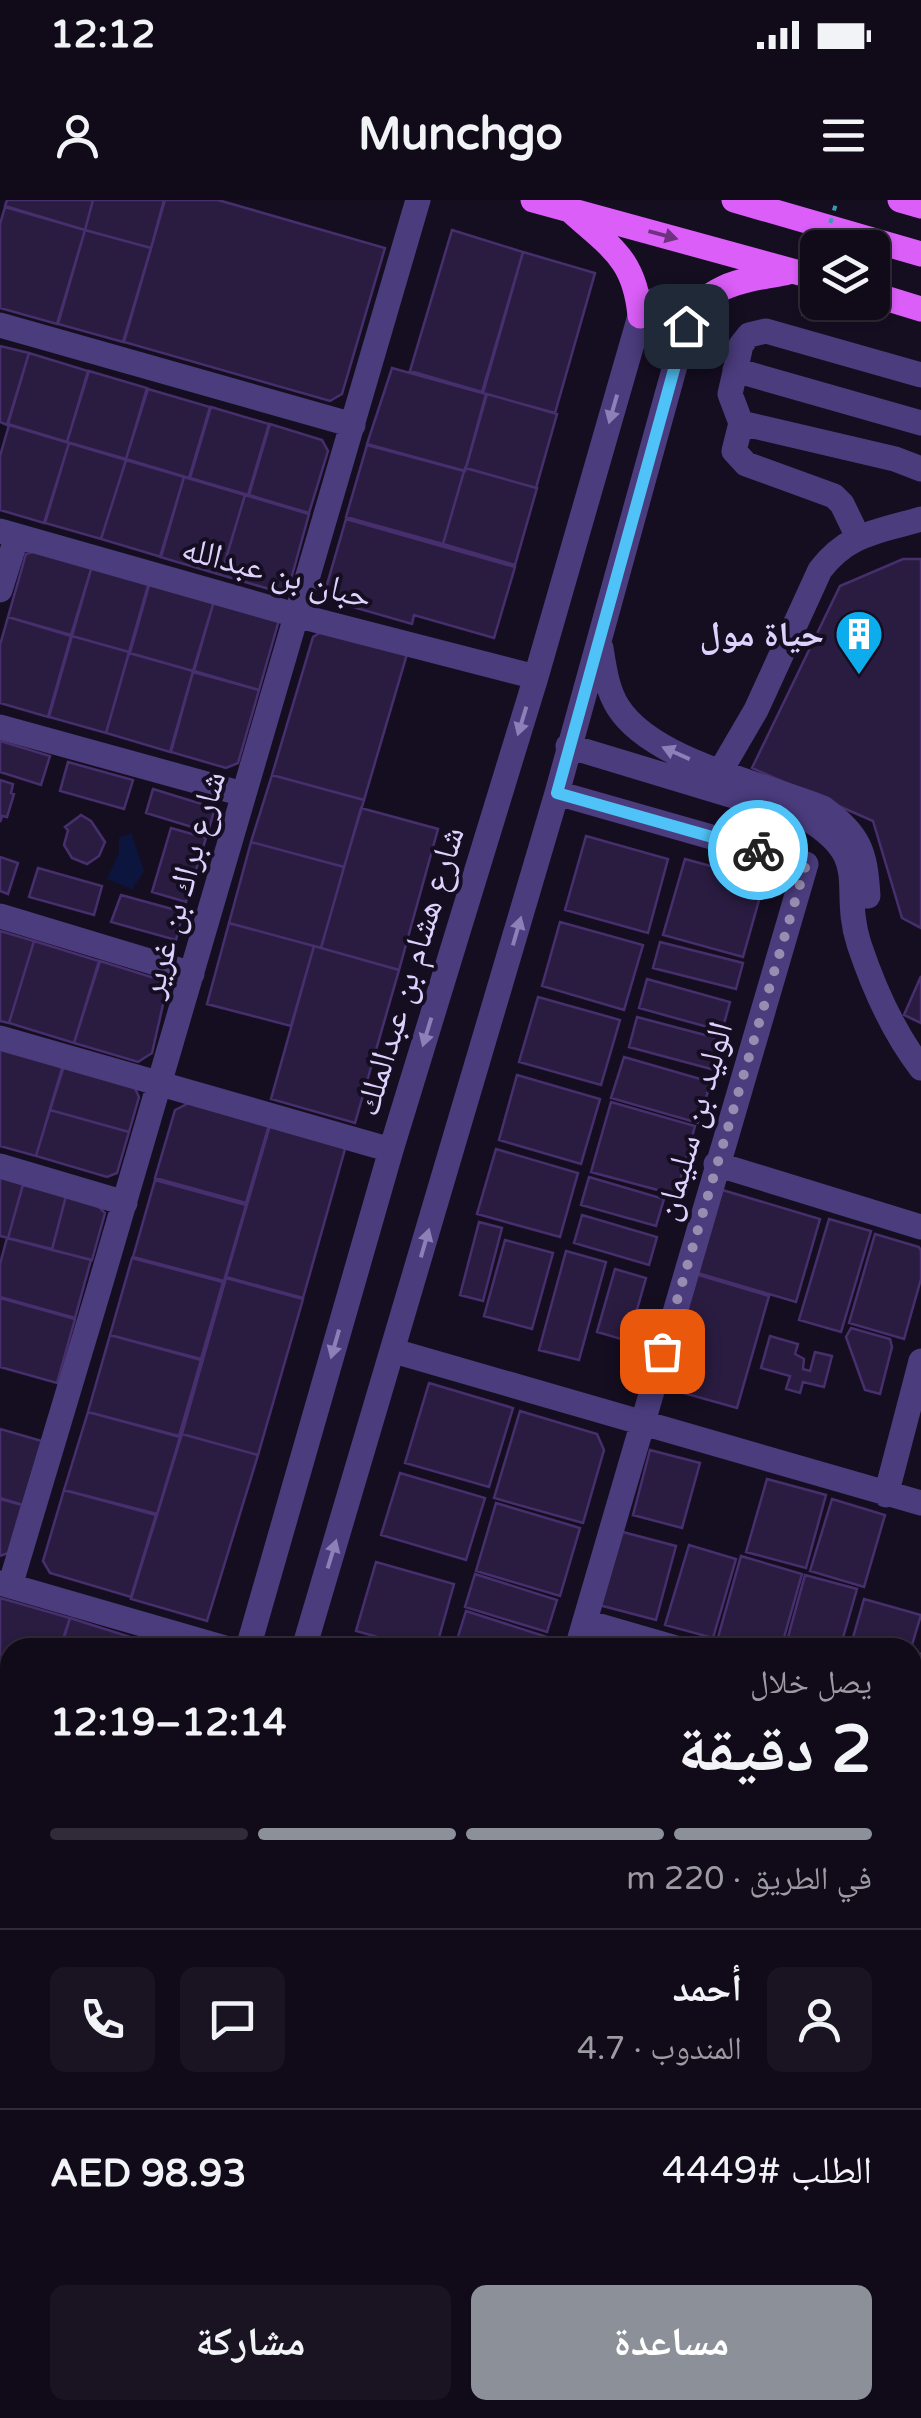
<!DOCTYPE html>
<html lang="ar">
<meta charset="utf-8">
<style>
:root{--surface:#100a19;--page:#191322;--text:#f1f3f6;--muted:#9c9aa2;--line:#302b38;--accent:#8c9099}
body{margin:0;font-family:"Varela Round","Noto Naskh Arabic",sans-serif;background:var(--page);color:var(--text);direction:rtl;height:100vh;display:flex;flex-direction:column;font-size:38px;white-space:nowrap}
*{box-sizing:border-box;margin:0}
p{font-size:32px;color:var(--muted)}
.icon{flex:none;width:55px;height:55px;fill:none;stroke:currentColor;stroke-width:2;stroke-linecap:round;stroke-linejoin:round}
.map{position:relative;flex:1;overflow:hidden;direction:ltr}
.details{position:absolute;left:0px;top:1438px;width:922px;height:782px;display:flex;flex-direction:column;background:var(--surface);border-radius:30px 30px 0 0;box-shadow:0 2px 8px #0004,0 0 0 2px var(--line);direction:rtl}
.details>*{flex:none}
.controls{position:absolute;left:800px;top:30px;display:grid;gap:20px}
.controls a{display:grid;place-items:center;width:90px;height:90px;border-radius:15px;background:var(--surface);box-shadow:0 2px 8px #0004,0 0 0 2px var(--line);font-size:50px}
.pin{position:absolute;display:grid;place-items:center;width:85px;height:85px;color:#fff;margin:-42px;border-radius:20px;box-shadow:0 5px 15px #0006}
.courier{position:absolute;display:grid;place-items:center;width:100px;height:100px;margin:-50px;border:8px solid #4fc3f7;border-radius:50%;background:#fff;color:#222;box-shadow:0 2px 12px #0007}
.headline em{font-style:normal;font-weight:800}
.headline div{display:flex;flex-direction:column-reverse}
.headline{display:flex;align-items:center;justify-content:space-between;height:170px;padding:0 50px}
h1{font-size:65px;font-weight:800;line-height:75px}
.bar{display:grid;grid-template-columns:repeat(4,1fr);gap:15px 10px;align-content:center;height:120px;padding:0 50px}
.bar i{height:12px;border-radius:8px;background:var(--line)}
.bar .current{background:var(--accent)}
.bar p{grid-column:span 4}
.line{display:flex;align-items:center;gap:25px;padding:0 50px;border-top:2px solid var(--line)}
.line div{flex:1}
.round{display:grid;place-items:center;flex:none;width:105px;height:105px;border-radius:15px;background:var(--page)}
.action{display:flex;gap:20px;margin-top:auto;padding:20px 50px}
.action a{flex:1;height:115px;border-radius:15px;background:var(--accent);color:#fff;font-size:40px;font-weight:800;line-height:115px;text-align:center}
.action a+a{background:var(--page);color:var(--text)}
.status{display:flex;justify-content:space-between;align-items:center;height:70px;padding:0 50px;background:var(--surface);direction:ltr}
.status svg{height:28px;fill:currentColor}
header{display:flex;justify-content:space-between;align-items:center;height:130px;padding:0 50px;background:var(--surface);font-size:45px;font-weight:800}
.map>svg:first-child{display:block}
.water{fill:#0c153d}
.building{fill:#2a1c41;stroke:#462f6c;stroke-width:2.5}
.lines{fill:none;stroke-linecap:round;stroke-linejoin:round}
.minor{stroke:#4b3c7e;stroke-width:25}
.major{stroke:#da5ef7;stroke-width:25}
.path-bridge{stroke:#349ead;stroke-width:4;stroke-dasharray:5 8;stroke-linecap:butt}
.oneway{fill:#6e3281}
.oneway2{fill:#8d7fb7}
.done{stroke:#988db0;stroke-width:10;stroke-dasharray:0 18}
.route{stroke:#4fc3f7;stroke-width:12}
.labels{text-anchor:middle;stroke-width:8;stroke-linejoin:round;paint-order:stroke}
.street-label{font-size:35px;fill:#ded1fd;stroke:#150e21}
.poi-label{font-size:35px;font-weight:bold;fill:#ded1fd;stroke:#150e21;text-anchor:end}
</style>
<div class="status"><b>12:12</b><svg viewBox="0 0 49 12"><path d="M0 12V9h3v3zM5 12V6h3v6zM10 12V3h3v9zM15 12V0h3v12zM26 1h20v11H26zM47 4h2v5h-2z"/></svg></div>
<header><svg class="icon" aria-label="menu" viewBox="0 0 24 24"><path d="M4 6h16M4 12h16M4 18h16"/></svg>Munchgo<svg class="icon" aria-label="person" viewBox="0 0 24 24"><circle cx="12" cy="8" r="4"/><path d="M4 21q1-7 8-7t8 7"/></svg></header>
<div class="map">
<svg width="921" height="2218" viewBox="0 0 921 2218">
<rect width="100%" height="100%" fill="#150e21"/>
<path class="water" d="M131,633L144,671L132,689L107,679L119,653V638Z"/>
<path class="building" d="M7,0H93L85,30L5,6Z
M93,0H164L151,48L85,30Z
M165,0H218L385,48L342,194L330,201L124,142Z
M5,7L85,30L57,124L0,108V24Z
M85,30L151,48L123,142L58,124Z
M452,30L523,52L482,192L410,171Z
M523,52L595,73L555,213L483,193Z
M0,146L29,153L7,225L0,222Z
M29,153L88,171L67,242L8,224Z
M392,168L486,194L465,271L367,244Z
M89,171L147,188L126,259L67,242Z
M148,189L210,207L189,278L126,259Z
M487,194L557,214L536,288L466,268Z
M211,207L269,224L248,295L190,278Z
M270,224L322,240L328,251L309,313L249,295Z
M9,225L69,243L44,323L0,310V256Z
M69,243L126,260L101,339L45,323Z
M367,245L464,271L443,344L346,317Z
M126,260L184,277L161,357L101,339Z
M465,268L537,288L515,365L443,344Z
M184,277L245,295L221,375L160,357Z
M245,295L309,314L290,383L276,391L221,375Z
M346,319L515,367L494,438L414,415L412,424L332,401L326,388Z
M39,350L92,366L71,435L8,417L26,354Z
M903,359H921V728L902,718L873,621L752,568L840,386Z
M92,366L149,382L129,452L72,436Z
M150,382L214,401L193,471L130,453Z
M214,401L279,420L259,490L194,471Z
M8,417L71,436L48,517L0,503V445Z
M324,430L407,454L364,600L272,575L313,437Z
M72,436L129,452L106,533L49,517Z
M129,453L193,471L170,552L106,533Z
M193,472L259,490L238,563L226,568L171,552Z
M0,541L50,556L41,585L0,572Z
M68,562L133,580L124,609L60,591Z
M272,575L364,600L344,667L251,642Z
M0,580L13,584L11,593L14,594L7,617L2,616L0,622Z
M153,589L215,608L208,632L146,613Z
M361,608L438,629L399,770L321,748Z
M81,615L91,621L105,642L99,656L87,664L72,658L64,645L68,630L65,627Z
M171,628L206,638L186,702L152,692Z
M586,636L668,659L648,733L565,710Z
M251,642L344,667L321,748L229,723Z
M0,657L18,663L8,694L0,691Z
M685,659L758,679L761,693L743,757L663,735Z
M38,668L102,686L94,715L29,697Z
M121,695L183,712L176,740L111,722Z
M560,722L643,745L624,810L542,786Z
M229,723L314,746L291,826L207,804Z
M0,731L34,741L9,823L0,821Z
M34,741L99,761L74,843L9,823Z
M660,742L743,763L736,789L653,768Z
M314,746L399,770L355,923L271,899Z
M100,761L161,780L167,787L152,853L138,862L74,843Z
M921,776V823L904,815Z
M647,779L730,802L722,831L639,808Z
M538,797L620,820L601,885L519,862Z
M637,817L720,839L711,869L629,847Z
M0,848L63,865L36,956L0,946Z
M624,857L711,882L698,923L611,898Z
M64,866L134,886L139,897L129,932L50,910Z
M517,875L600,899L581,964L499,940Z
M611,902L695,926L676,995L591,972Z
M189,903L269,925L246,1003L155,978L175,910Z
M50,910L129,932L117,973L107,977L36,956Z
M271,922L347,942L303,1098L226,1077Z
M496,949L578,973L560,1037L477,1014Z
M0,977L23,984L8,1038L0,1036Z
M589,977L664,999L656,1026L581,1005Z
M155,980L246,1005L224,1081L133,1057Z
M23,985L66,996L52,1049L8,1038Z
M719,989L820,1019L796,1102L694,1072Z
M66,996L97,1005L105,1013L92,1060L52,1050Z
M582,1015L657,1037L649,1065L574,1043Z
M829,1019L871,1031L841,1132L799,1120Z
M479,1022L502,1028L483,1101L460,1095Z
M875,1034L919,1047L921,1051V1079L904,1139L849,1123Z
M7,1038L91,1060L75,1118L0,1097V1064Z
M505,1040L553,1053L532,1129L484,1116Z
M566,1051L606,1062L579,1160L539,1150Z
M132,1058L223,1082L201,1159L110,1135Z
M615,1069L646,1078L628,1141L597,1132Z
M692,1073L769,1096L737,1208L669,1189L662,1177Z
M226,1078L303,1099L258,1255L182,1234Z
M0,1098L75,1119L57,1183L0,1167Z
M851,1128L890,1139L892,1147L880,1194L865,1190L846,1137Z
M110,1135L201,1160L179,1236L88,1212Z
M770,1136L798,1144L795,1154L804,1159L803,1169L810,1171L815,1152L832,1156L824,1187L803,1182L800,1193L786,1189L790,1176L761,1168Z
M429,1183L513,1208L489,1287L405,1263Z
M520,1211L597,1234L604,1250L583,1323L494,1298Z
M88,1212L180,1237L157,1314L64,1290Z
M0,1229L42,1241L23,1305L0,1298Z
M182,1234L258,1255L207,1421L131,1399Z
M650,1250L700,1263L682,1328L633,1315Z
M400,1273L485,1298L466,1360L381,1335Z
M767,1279L826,1295L806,1368L746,1352Z
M64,1290L156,1315L131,1397L50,1373L43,1361Z
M0,1299L22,1305L8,1353L0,1356Z
M832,1299L885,1315L864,1387L810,1371Z
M496,1303L580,1328L560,1396L476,1371Z
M619,1331L676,1346L656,1420L599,1405Z
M689,1345L736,1359L713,1438L665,1425Z
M741,1356L802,1374L781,1448H741L717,1441Z
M376,1362L454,1384L436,1448H416L356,1431Z
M475,1374L557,1400L547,1432L465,1407Z
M805,1375L857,1389L840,1448H785Z
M0,1398L70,1418L60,1448H10V1490L0,1487Z
M864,1399L921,1415L911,1448H850Z
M466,1411L547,1437L544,1448H469L456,1443Z
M70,1418L143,1441L141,1448H61Z
M0,1487L10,1490L9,1613L0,1610Z
M0,1678L10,1680V1703L0,1738Z
M10,1705V1750L0,1747Z
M0,1748L10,1751V1835L0,1833Z
M0,1833L10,1836V1920L0,1917Z
M913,1883L921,1886V1981L912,1978Z
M0,1917L10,1920V2005L0,2002Z
M0,2002L10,2005V2089L0,2086Z
M912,2018L921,2020V2116L912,2113Z
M912,2116L921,2119V2182L916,2200L912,2199Z
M156,2210H218L215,2218H184Z
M235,2210H327L324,2218H232Z
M362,2210H425L441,2215L440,2218H360Z
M541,2210H624L622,2218H538Z
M689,2210H787L785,2218H687Z
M815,2210H912L909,2218H813Z"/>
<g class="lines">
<path class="minor" d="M0,125L353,225
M735,170L921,223
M741,223L895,259L921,269
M0,331L299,416L536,477
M858,337L842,304L834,296L746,264L734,251L741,223L730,194L741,145L749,135L766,131L921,175
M0,390L17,336
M601,448C604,467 607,490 618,507C652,561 764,584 823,608C860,636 865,650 868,696
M0,527L243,594
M568,546L806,618C874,659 840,685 859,744C873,786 894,833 921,868
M721,570L756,510L820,370C848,333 878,332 921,319
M557,593L806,664L577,1448
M0,716L192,774
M0,838L391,950
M716,964L921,1027
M0,966L125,1003
M394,1151L921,1303
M886,1295L921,1161
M0,1383L225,1448
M10,1386C149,925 284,463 418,0
M586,1422L676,1448
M248,1448L391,950L536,477L640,116L652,101C671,100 681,107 686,126L557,593L304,1448
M912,1493L921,1465
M912,1515L921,1517
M0,1653L10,1656
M912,1740L921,1743
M912,1857L921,1830
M912,1999L921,2002
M0,2104L10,2107
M466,2210L492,2218
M23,2218L25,2210
M69,2218L72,2210
M346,2218L349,2210
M671,2218L673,2210
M805,2218L807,2210"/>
<path class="major" d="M533,0L818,78
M734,0L921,54
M900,0L921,6
M573,13C612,48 635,60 640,116
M872,94L921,109
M686,126C704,84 744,80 785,73"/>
<path class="path-bridge" d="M823,48L837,0
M803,116L818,68"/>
</g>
<defs><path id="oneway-solid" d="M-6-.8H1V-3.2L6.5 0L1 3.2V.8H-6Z" transform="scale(2.5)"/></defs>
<use class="oneway" href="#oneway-solid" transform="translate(663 35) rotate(15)"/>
<g class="oneway2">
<use href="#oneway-solid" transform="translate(613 209) rotate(106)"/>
<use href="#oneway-solid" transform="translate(522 521) rotate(107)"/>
<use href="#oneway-solid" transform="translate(676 553) rotate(-156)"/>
<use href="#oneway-solid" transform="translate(517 731) rotate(-74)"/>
<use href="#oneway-solid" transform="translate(427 832) rotate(107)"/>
<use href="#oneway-solid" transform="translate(425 1043) rotate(-74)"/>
<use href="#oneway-solid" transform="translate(335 1144) rotate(106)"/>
<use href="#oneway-solid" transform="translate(332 1354) rotate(-73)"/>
</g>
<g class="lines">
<path class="done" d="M662,1151L806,664L758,650"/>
<path class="route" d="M686,126L557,593L758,650"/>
</g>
<defs>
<g id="building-pin" transform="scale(2.5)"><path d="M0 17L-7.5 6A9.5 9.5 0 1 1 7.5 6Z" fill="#0caced" stroke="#150e21"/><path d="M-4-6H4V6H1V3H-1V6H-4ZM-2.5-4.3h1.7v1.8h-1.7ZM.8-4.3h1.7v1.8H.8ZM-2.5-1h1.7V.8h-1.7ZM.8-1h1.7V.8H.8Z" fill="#fff"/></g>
</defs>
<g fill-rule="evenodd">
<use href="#building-pin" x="859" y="434"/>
</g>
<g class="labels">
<g class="street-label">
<text transform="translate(277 372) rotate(15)" y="12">حبان بن عبدالله</text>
<text transform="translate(182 684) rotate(-74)" y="12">شارع براك بن غرير</text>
<text transform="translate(409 771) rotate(-73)" y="12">شارع هشام بن عبدالملك</text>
<text transform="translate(693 921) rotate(-74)" y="12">الوليد بن سليمان</text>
</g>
<g class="poi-label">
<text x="824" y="446">حياة مول</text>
</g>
</g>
</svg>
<div class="controls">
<a><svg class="icon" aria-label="layers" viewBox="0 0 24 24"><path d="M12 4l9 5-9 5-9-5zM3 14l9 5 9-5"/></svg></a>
</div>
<div class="pin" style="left:662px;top:1151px;background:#ea580c"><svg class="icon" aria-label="bag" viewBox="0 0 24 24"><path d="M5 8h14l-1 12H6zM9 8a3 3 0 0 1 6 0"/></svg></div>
<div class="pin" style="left:686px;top:126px;background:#1f2937"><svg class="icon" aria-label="home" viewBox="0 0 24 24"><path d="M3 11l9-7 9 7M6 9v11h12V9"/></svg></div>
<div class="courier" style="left:758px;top:650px"><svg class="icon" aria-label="bike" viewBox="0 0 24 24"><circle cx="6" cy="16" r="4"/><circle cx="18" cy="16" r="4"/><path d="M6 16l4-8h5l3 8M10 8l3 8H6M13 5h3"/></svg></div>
<section class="details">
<div class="headline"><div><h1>2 دقيقة</h1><p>يصل خلال</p></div><em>12:14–12:19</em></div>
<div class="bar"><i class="current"></i><i class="current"></i><i class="current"></i><i></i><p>في الطريق · 220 m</p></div>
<div class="line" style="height:180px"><a class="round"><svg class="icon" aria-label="person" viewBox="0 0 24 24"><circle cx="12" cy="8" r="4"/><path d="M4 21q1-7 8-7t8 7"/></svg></a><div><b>أحمد</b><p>المندوب · 4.7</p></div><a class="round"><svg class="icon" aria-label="chat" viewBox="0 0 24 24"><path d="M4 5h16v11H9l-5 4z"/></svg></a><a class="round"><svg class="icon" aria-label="phone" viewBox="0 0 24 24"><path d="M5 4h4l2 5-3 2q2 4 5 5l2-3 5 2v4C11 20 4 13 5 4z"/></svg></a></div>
<div class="line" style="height:130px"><div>الطلب #4449</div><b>AED 98.93</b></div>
<div class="action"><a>مساعدة</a><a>مشاركة</a></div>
</section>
</div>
